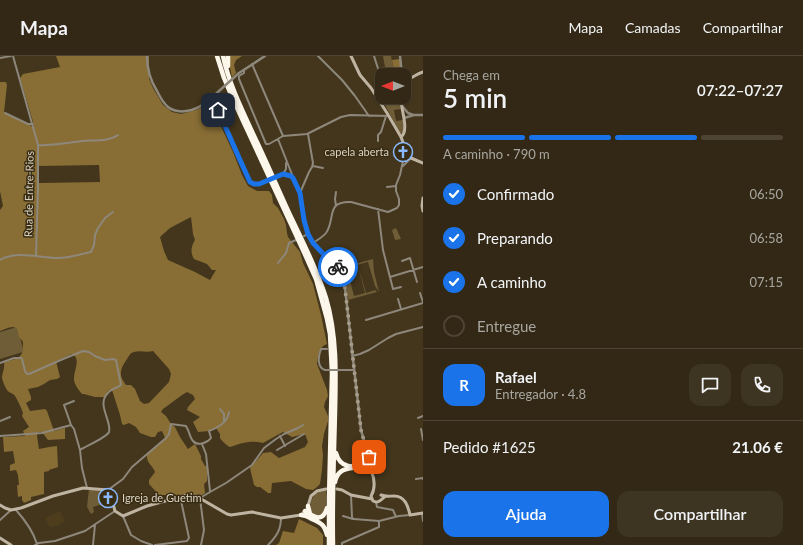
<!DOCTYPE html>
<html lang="pt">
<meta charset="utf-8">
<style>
:root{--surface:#322815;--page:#3d3422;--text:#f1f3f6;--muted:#a8a6a0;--line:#4d4434;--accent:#1a73e8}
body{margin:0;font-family:Lato,sans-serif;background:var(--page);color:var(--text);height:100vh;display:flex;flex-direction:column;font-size:15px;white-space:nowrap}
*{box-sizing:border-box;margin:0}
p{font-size:13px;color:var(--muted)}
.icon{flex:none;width:22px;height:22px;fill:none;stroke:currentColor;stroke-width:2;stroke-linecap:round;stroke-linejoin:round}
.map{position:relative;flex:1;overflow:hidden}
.drawer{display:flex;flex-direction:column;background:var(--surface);width:380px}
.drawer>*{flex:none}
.needle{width:26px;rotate:270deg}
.tools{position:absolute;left:375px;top:12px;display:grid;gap:8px}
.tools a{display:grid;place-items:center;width:36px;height:36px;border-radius:8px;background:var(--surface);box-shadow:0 1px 3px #0004,0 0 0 1px var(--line);font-size:20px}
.pin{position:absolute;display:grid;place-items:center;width:34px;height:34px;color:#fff;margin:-17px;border-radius:8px;box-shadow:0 2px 6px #0006}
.courier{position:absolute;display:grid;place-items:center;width:40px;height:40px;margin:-20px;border:3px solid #1a73e8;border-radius:50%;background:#fff;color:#222;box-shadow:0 1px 5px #0007}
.summary em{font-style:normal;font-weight:600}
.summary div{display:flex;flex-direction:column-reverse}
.summary{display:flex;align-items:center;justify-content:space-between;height:68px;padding:0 20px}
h1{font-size:26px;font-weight:600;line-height:30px}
.bar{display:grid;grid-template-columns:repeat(4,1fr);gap:6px 4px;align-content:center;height:48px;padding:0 20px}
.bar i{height:5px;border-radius:3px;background:var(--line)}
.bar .active{background:var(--accent)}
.bar p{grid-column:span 4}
.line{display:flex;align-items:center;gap:10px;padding:0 20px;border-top:1px solid var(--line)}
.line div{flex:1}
.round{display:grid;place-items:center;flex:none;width:42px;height:42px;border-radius:12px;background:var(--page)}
ol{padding:0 20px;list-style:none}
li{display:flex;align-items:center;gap:12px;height:44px}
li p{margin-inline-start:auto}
li .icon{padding:4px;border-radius:50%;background:var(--accent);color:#fff;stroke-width:4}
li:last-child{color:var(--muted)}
li i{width:22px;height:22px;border:2px solid var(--line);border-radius:50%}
.button{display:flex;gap:8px;margin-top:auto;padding:8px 20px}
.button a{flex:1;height:46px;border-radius:12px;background:var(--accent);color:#fff;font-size:16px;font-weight:600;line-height:46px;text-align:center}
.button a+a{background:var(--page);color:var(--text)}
header{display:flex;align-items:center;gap:24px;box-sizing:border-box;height:56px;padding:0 20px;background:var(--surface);border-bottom:1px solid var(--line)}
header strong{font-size:19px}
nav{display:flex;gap:22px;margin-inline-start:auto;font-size:14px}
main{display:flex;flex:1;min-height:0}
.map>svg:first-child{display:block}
.built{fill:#4d3d1c}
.green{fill:#6f5d37}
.forest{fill:#886d35;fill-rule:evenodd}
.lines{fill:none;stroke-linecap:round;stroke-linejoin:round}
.minor{stroke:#8e877b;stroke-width:2}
.tertiary{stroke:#8e877b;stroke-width:2.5}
.secondary{stroke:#beb4a1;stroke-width:3}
.motorway{stroke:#fdf7eb;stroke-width:4.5}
.minor-bridge{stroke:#8e877b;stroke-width:2}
.tertiary-bridge{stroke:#8e877b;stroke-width:2.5}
.done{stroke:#a69c89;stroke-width:4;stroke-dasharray:0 7.2}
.route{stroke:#1a73e8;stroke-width:5}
.labels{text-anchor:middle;stroke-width:3;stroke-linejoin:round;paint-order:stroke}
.poi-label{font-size:11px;fill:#dbd3c4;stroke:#382c12;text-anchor:end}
.street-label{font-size:11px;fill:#dbd3c4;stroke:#382c12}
</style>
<header>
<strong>Mapa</strong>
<nav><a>Mapa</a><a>Camadas</a><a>Compartilhar</a></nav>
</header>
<main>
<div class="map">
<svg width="423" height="489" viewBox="0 0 423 489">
<rect width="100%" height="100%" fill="#43361c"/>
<path class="built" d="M60,455L65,465L60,468V469L50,471L45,462Z"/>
<path class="green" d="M383,0H391L393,10H394L396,18L395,19H383L387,18L386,11H385Z
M385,41H400L399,46L401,53L394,54L396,65L403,64L404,75L402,77H400L383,45Z
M396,172L401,183L395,184L392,174Z
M373,203L374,216L379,236L375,230L368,206L345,212L344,211Z
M358,210L366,237L375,234L377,236L348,244L344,216L345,214L347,213L354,240L365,237Z
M17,271L23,292V296L0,303V276Z
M89,433L102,435L106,447L93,451L94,456L91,458L87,451Z
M326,435V451L322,459L317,460L311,457C309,450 311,439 319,436C321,435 324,435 326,435Z"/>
<path class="forest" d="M56,0H149V23L153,32L163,49L172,56L181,58L196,54L210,47L233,96L242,119L248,130L257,135H269L272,139L273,147L278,152L284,163L286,169L287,177L288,181L300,196L303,207L313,228L321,259L327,288L323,290L319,296L318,301L317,308L327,334L328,340L325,346L324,351L328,360V365L324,378L322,390L323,399L322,414L320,428L317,431L313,434L306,433L291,425L272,427L271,437H268L260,431H257L254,429L250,412L263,397L271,396L279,402L305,391L308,386L305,378L292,381L283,376L263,387C250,384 242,387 230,391C227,390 222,385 220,382V378L216,372L210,375L198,376L193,366L200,361L187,354L188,351L195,343L193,339L187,336L182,339L163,353L161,356L166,360L171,368L175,371L180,381L188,393L195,388L201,400V403L205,410H207V425L204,428L205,437L202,439L185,438L170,441L167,439H159L149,428V424L155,416C152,408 146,408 147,398L162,385L165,382L162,375L158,376L155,381H151L140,377L136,371L129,367L124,369L122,368L120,359L112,334L108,335L105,341H95L84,338H82C79,334 75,330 74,324C73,315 82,303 72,298L56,305L60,321L57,323L50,324L44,328L38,331L28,333L31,341V344L26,347L30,355L45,353L47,355L54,375L65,372V383L48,384L42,376H38L37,380L39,393L49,391L57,390L58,411L49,414V415L44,416V438L31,441V444L24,447L22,444V440L18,441L17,429H19L18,419L16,414L10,415V409L15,407L13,395L4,396L3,381L25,380L23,375L29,371L22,360L23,357C21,351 18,345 15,340C13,337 9,337 7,334C5,331 3,326 2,322C2,317 5,313 4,306C12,304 23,303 23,292C23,292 23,286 23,286C22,284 20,283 19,281C18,278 18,273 16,272C12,269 4,274 0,275V154L3,150L0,135V26H6L7,29L4,56C13,61 24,65 33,71L34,69L20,22L23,18L60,11ZM39,110L99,109L100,126L39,127ZM191,161L193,178L195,184C191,191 190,196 194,203L207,208L212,214H216L210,224L195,216L168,204L164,195L160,181L170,172ZM153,295L169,313L171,318L169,326L149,347L144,348L140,345L135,333L131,329H126C118,319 120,313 127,303C129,300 130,297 134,296C140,294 146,297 153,295Z
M230,0H242L236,4L234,9L236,17L232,21L229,7Z
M400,3L401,19H395L394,10H393L392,4Z
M299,463L317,472L323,479V489H276L279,487L283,475L294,477Z"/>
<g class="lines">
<path class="minor" d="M13,0L38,89V132L36,200
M318,0L342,24L355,40L369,60
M374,0L382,25
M0,2L11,0
M252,8L283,80
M244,14V17L239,20V23L266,88H269L283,80L307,78L341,61L350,59L389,60
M381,45L383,41
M5,57L28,68H33
M278,83L293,121
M378,85V79L381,76L386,60
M38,89C53,90 68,87 82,85C94,84 108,86 118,79
M313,110L323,112
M403,110L411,102
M283,118L286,113V107
M387,131L396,130
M336,136L335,143L336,150
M300,137L309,116L312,111L313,107L308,78
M378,153L383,194L393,233L401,231
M304,180L308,178
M313,187C317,184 323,181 326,177C336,163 325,145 351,146L388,156L397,152L399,149V143L396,135V129L400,119L404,100L407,97
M0,204C17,194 39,202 58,202C70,202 80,198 91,196L94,189L95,179L98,172L105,162L113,156
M402,205L410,202L417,226
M278,207L286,197L289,187L296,184
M390,221L423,211
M420,237L423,246
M398,243L401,253
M366,264L423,247
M352,300L360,298L369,294L388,282L396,278L423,271
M0,307L14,302H21L22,303L25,315L27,318H29L63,303L83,295L89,296L95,300L105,304L113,303L116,304L121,329C117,332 111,333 108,337C96,348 112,365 109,376C106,382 86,390 80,394
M325,314C317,312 318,300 321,293H327
M343,314H354
M74,345L64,349L71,369L74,373L80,394L82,412L87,432
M220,353L224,358V365
M418,362L423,360
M0,365L10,361
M421,373L423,384
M0,380L42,377L71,369
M280,380L285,390
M202,388L206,398L210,435
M277,394L304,378
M416,423L423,422V423
M108,434L123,423L132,411L166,382L169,378L171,368L186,370L187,372C189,375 190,382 193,385C198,391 208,386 211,382L209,375C217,372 228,366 229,356
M351,439L352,461L353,463H354L379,465L399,460L410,459
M376,446L377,451L393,454L396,461
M16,454C25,464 33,475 37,488
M422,457L423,465
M123,460L131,479L141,485L152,489
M343,460L353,463
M0,464L11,454
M35,489L39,487L55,485L85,475L115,455
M93,489L95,469
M155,489L187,485L189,482L180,440
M201,489L204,474L200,442L210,436L226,427L252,409L264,392L276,383L284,378L298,372L303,369
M268,489C276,481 281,474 281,462
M342,489V487L379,471V465"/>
<path class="tertiary" d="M147,0C147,13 150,24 157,35C160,41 163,47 168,51C178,59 195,55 205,47C210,44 215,39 219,35
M400,0L402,19
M239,17L265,0
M213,41L249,124L254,128H259L265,126
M402,50L408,57L413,59
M404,62L414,59H423
M278,120L283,118L291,120L293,122L300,137L304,164L308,178L313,187L329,203L337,210L342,220L345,232L361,374L368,399L369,405"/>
<path class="secondary" d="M351,0L360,19L371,32L387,57L401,81L407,97L411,102L423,107
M404,26L418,18L423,16
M401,81C410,74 400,52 401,41
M423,142L422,150L423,155
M369,414H374L376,412V408L373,405H369L366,409C367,413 370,414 372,417C375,424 375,434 371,440L373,445C379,448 381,443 386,440
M337,433L342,434L351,439L372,443
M381,439C386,441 390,440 394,440C405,440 408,450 410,459L423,457
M0,449L5,452L11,454L21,452L53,440L83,432L108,434L110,437L115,455L123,460L147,450L187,439L196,440L227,458L231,459L252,456L281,462L301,459L307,453L311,440L317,435L326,433
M0,482L11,489"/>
<path class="motorway" d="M217,0L224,22L232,41L303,194L316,223L327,263L330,278L332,317L329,442V489
M223,0C229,28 243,56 255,82C267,107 278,133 290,159C303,186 317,213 326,242C337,279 336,318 335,356C334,400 332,445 333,489
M228,10V0
M336,397C340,413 354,412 367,408
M335,426C337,416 343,413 352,412
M308,450L310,458
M305,455C314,461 323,467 327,452
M301,459C304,459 307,460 310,462C320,467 324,467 327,479"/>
<path class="minor-bridge" d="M325,314H343"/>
<path class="tertiary-bridge" d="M219,35L239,17
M265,126L278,120"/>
</g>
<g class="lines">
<path class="done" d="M338,211L342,220L345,232L361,374L368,399L373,405H369V401"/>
<path class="route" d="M218,54L240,104L250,126L254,128H259L283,118L291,120L293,122L300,137L304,164L308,178L313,187L329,204L338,211"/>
</g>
<defs>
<g id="church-ring" transform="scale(1)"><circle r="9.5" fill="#382c12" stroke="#8abafc" stroke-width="1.5"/><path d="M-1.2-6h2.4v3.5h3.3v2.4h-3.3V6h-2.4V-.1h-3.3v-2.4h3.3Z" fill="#8abafc"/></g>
</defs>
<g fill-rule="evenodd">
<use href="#church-ring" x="403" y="96"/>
<use href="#church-ring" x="108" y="442"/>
</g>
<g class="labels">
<g class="poi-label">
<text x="389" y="100">capela aberta</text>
<text x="122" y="446" text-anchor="start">Igreja de Guetim</text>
</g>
<g class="street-label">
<text transform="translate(29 138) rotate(-89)" y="4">Rua de Entre-Rios</text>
</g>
</g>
</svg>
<div class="tools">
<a><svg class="needle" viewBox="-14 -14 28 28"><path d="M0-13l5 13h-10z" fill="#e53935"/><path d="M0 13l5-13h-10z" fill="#a8a6a0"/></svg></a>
</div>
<div class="pin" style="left:369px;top:401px;background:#ea580c"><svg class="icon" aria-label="bag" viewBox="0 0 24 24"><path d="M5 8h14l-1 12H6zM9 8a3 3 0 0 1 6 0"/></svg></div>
<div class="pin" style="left:218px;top:54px;background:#1f2937"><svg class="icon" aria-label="home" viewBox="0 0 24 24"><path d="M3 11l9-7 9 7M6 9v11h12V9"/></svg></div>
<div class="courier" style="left:338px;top:211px"><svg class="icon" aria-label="bike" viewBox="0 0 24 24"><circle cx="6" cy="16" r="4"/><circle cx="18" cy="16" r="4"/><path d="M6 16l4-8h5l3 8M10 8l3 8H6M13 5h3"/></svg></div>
</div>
<section class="drawer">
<div class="summary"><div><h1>5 min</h1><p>Chega em</p></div><em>07:22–07:27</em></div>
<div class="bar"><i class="active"></i><i class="active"></i><i class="active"></i><i></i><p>A caminho · 790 m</p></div>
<ol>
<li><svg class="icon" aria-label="check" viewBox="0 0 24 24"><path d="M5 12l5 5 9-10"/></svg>Confirmado<p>06:50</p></li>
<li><svg class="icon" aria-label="check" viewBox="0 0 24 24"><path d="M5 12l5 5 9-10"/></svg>Preparando<p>06:58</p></li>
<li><svg class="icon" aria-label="check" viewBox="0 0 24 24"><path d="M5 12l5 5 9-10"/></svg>A caminho<p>07:15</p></li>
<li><i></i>Entregue</li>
</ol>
<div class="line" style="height:72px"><b class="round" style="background:var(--accent);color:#fff">R</b><div><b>Rafael</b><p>Entregador · 4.8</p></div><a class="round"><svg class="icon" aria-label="chat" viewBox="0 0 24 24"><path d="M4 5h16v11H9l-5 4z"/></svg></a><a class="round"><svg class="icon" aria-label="phone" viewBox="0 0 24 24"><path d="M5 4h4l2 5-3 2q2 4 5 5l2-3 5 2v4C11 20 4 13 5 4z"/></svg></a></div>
<div class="line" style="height:52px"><div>Pedido #1625</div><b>21.06 €</b></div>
<div class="button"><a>Ajuda</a><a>Compartilhar</a></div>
</section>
</main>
